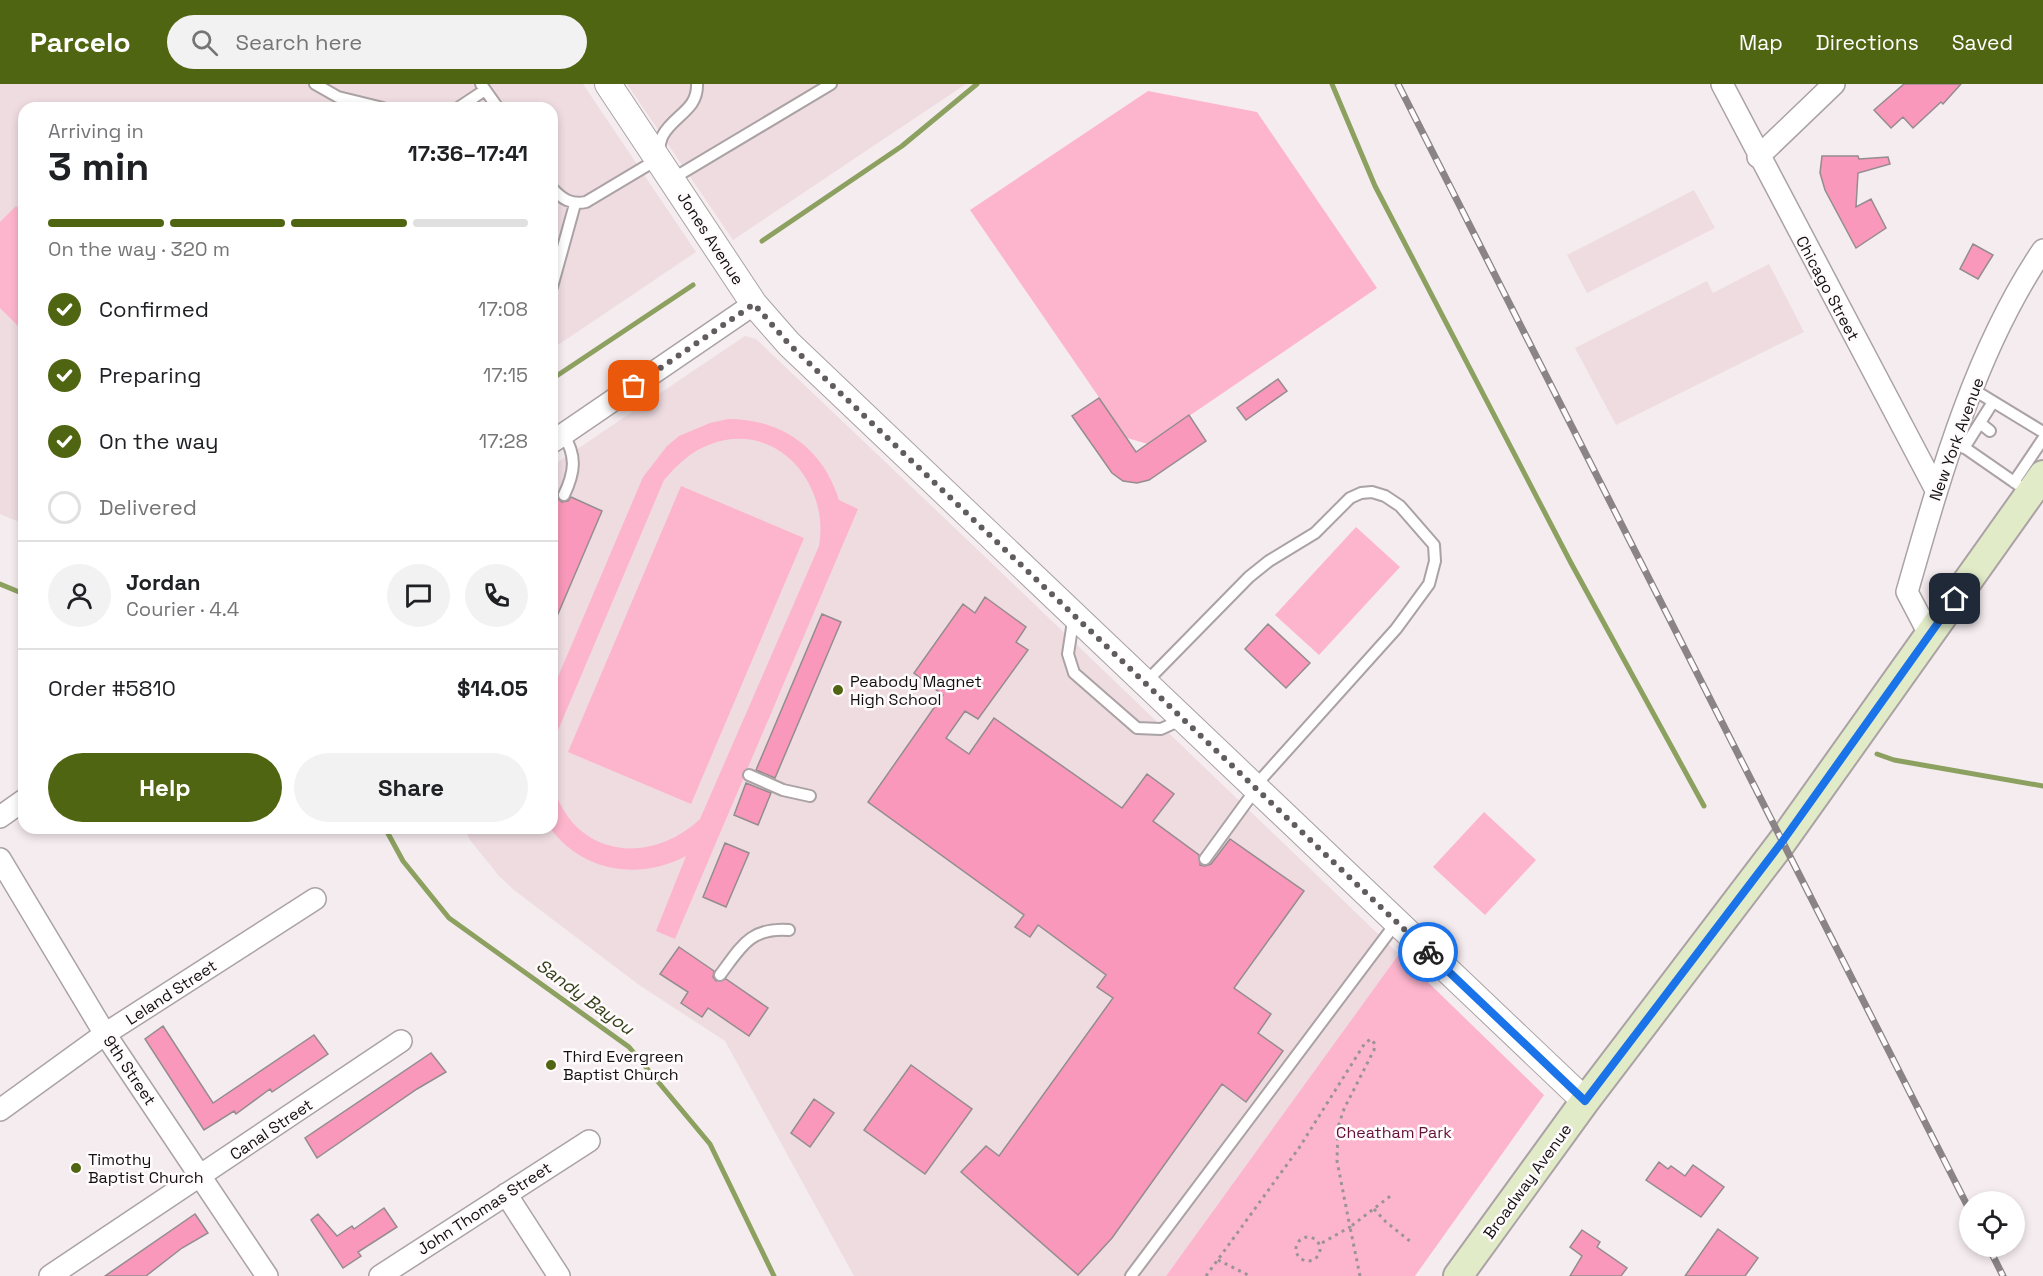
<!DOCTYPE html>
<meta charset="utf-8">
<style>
:root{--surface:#fff;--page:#f2f2f2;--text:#202124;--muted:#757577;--line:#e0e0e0;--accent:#506512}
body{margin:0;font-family:"Space Grotesk",sans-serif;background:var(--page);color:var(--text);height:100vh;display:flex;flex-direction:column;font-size:22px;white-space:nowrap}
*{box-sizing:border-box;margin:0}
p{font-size:20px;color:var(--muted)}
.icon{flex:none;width:33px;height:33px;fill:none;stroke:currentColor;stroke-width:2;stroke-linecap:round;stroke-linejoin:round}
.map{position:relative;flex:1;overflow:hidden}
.details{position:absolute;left:18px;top:18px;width:540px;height:732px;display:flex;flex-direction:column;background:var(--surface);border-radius:18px;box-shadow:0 3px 9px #0003}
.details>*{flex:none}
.controls{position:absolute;left:1959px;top:1107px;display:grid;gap:12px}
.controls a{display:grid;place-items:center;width:66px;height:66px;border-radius:50%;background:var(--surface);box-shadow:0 3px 9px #0003;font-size:30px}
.pin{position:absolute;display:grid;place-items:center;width:51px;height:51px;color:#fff;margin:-26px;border-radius:12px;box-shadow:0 3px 9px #0006}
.courier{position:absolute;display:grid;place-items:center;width:60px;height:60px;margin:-30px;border:4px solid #1a73e8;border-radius:50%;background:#fff;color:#222;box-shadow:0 2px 8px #0007}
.head em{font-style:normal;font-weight:700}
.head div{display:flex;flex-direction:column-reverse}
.head{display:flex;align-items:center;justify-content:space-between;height:102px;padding:0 30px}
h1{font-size:39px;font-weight:700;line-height:45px}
.bar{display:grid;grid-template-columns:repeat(4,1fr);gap:9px 6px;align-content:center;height:72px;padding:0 30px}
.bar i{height:8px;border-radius:4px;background:var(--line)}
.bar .on{background:var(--accent)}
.bar p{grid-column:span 4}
.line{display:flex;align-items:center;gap:15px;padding:0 30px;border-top:2px solid var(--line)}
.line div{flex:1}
.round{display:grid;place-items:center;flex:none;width:63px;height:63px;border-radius:32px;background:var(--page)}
ol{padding:0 30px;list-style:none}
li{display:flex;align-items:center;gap:18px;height:66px}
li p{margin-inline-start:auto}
li .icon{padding:6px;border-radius:50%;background:var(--accent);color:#fff;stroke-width:4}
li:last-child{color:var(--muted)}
li i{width:33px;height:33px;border:3px solid var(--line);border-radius:50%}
.action{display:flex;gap:12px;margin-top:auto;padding:12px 30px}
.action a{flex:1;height:69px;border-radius:36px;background:var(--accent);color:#fff;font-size:24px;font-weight:700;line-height:69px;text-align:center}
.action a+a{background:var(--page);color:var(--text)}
header{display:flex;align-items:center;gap:36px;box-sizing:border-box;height:84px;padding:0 30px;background:var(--accent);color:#fff}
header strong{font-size:28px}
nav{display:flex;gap:33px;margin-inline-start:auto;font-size:21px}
.search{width:420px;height:54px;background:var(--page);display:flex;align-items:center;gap:15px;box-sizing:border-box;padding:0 21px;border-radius:33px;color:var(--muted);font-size:22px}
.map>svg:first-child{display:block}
.built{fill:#eedce1}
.green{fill:#fdb5cd}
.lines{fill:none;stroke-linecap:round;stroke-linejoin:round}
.stream{stroke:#8ca060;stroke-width:5}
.building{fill:#f998ba;stroke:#948c8e;stroke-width:1.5}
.service-casing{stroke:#aaa2a4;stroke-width:14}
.minor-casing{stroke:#aaa2a4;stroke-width:24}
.tertiary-casing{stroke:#aaa2a4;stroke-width:28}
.secondary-casing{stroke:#aaa2a4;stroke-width:32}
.path{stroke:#9b9496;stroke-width:3;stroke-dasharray:3 4.5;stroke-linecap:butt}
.service{stroke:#fff;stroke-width:10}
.minor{stroke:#fff;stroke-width:21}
.tertiary{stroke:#fff;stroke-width:26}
.secondary{stroke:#e1ebc8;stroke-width:28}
.rail-casing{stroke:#8a8486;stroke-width:7}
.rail{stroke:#fffbfc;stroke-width:4.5;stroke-dasharray:14;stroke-linecap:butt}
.done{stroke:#615c5e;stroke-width:6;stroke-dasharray:0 10.8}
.route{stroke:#1a73e8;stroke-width:8}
.poi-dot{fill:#506512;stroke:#fffbfc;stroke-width:2}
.labels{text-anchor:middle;stroke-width:5;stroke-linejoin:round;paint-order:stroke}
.street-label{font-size:16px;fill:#120f10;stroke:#fffbfc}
.poi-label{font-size:16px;fill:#120f10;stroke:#fffbfc;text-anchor:start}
.park-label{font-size:16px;fill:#641038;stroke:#fffbfc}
.water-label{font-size:18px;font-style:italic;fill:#34401a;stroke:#fffbfc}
</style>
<header>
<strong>Parcelo</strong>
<div class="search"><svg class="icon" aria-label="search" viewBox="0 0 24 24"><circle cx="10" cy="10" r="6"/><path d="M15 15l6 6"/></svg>Search here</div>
<nav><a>Map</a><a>Directions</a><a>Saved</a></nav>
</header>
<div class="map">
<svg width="2043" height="1192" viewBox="0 0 2043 1192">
<rect width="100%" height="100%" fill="#f5ecef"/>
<path class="built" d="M0,0H583L696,168L552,265V24H24V440L0,430Z
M627,0H966L733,156Z
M1694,106L1715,144L1587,209L1567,171Z
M1769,180L1804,248L1616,341L1575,264L1707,197L1713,209Z
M745,252L756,255L980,468L1399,870L1166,1192H854L725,957L639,901L514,806L499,792L470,756L464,744H552V382Z"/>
<path class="green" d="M1148,7L1257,28L1377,204L1148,360L1127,354L970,126Z
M16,122L24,129V248L0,224V138Z
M728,335C782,335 823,364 839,416L858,425L675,855L656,847L686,772C640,797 582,788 550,744L552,697C570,772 648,784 700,735L819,462C830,400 777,336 711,360C691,367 678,380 664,396L556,651L552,668V607L643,393L667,362L679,352L710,339Z
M681,402L804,454L691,720L568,668Z
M1356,443L1400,483L1319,571L1275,531Z
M1484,728L1536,776L1485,831L1433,783Z
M1399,870L1544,1011L1415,1192H1166Z"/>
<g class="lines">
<path class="stream" d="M1332,0L1375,102L1571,479L1704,722
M762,157L902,62L977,0
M552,295L693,201
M0,500L24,510
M1877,670L1894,676L2043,702
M385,744L403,777L449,834L629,963L710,1060L774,1192"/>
</g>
<path class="building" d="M1904,0H1961L1943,20L1941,18L1913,44L1903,33L1891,44L1874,26Z
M1822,72H1858L1859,75L1888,73L1890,80L1858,89L1856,123L1871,115L1886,144L1856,164L1825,106L1820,89Z
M1973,160L1993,171L1978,195L1960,185Z
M1278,295L1287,307L1246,336L1237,324Z
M1099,314L1136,368L1189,331L1206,357L1149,396L1137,399L1123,397L1112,389L1072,332Z
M552,405L557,408L558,415L562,418L568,417L571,413L602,427L552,544Z
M985,513L1026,543L1016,558L1028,566L978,635L965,627L946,654L969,670L994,634L1122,724L1147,690L1174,710L1153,737L1199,771L1200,781L1205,782L1211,780L1230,755L1304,807L1234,904L1271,930L1258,949L1283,967L1246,1018L1222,1000L1112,1154L1078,1191L961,1088L986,1062L999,1072L1113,914L1097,903L1106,891L1038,841L1030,853L1015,843L1024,831L868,718L943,611L914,589L963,520L975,529Z
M822,530L841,538L775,694L756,686Z
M1268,540L1310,579L1286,604L1245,565Z
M746,699L771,709L758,741L734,731Z
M725,759L749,769L726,823L703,813Z
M679,863L714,887L713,893L716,897L726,895L768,924L749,952L708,924L702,933L681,919L688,908L660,890Z
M163,942L213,1019L314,951L328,970L272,1008L270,1005L236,1030L234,1027L204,1046L145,955Z
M431,969L446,988L417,1005L317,1074L305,1054Z
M911,981L972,1025L925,1090L864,1046Z
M814,1015L834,1029L810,1063L791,1049Z
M1659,1078L1668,1085L1671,1082L1685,1092L1693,1081L1724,1103L1701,1133L1646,1096Z
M384,1124L397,1143L358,1168L361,1172L343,1184L311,1136L318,1130L337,1152L352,1142L354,1145Z
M195,1130L208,1149L182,1164L146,1192H105Z
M1718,1145L1758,1174L1745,1192H1685Z
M1582,1146L1600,1158L1597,1163L1627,1184L1621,1192H1570L1582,1172L1570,1163Z"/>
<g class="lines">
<g class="service-casing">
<path id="service" d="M315,0L338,13L383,24
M481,0L498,24
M458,24L485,6
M672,95L831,0
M552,104C562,115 571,121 586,118L658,75C659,67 659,58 663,51C674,31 698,26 697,0
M552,203L575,120
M1974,306L2043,348
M1980,339L1990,347
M563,350C577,372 575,388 564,411
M1955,357L2030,409
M1964,364L1993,318
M2014,398L2043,355
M1074,531L1068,570L1074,589L1137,644L1161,645L1183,635
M1145,599L1249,493L1269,477L1315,449L1350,414L1361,409L1372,408L1385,412L1400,422L1434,461L1435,477L1429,500L1396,545L1255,702
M749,691L783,706L810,712
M1205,775L1256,705
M720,891C741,863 750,843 789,846
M1131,1192L1396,839"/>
</g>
<g class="minor-casing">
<path id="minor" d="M1722,0L1936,406
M1758,73L1834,0
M552,358L754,220
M1929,550L1907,508C1940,393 1975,266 2043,166
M0,733L24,716
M0,775L105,950L267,1192
M0,1026L105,950L315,815
M506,1110L559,1192
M50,1192L401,957
M380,1192L589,1057"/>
</g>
<g class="tertiary-casing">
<path id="tertiary" d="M608,0L754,220L789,260L1585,1017"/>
</g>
<g class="secondary-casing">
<path id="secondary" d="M1458,1192L1585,1017L1782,758L2043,391"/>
</g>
<path class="path" d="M1374,1125L1386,1138L1411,1158
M1296 1165a12 12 0 1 1 24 0a12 12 0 1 1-24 0Z
M1218,1176L1250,1192
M1206,1192L1299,1064L1365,959L1371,955L1375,960L1374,966L1344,1025L1338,1043L1337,1077L1350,1143L1320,1160
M1360,1192L1350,1143L1393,1110"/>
<use href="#service" class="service"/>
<use href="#minor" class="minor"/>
<use href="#tertiary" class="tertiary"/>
<use href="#secondary" class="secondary"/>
<g class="rail-casing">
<path id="rail" d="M1398,0L1970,1127
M1988,1162L2003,1192"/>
</g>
<use href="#rail" class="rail"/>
</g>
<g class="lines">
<path class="done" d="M634,302L754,220L789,260L835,304L1428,868"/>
<path class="route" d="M1428,868L1585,1017L1782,758L1955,515"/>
</g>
<g class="poi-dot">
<circle cx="838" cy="606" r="6"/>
<circle cx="551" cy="981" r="6"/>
<circle cx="76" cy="1084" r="6"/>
</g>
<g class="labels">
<g class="street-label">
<text transform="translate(711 154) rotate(57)" y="6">Jones Avenue</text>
<text transform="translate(1828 204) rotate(62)" y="6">Chicago Street</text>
<text transform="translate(1956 355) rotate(-70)" y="6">New York Avenue</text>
<text transform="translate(171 908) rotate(-33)" y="6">Leland Street</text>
<text transform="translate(130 986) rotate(56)" y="6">9th Street</text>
<text transform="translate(271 1045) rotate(-34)" y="6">Canal Street</text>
<text transform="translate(1527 1097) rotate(-54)" y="6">Broadway Avenue</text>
<text transform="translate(484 1124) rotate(-33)" y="6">John Thomas Street</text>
</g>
<g class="poi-label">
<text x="850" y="603">Peabody Magnet<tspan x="850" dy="18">High School</tspan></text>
<text x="563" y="978">Third Evergreen<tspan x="563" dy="18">Baptist Church</tspan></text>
<text x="88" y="1081">Timothy<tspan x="88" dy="18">Baptist Church</tspan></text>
</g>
<g class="park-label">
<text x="1394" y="1054">Cheatham Park</text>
</g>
<g class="water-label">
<text transform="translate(585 913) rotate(36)" y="6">Sandy Bayou</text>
</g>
</g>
</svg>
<div class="controls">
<a><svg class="icon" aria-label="locate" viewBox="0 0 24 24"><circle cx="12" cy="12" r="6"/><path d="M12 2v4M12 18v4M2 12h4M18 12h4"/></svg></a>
</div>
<div class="pin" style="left:634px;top:302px;background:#ea580c"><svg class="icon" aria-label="bag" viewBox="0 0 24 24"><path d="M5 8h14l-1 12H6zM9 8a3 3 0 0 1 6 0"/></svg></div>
<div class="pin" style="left:1955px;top:515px;background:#1f2937"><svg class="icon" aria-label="home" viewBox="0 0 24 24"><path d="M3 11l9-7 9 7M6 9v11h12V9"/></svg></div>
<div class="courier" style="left:1428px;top:868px"><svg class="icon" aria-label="bike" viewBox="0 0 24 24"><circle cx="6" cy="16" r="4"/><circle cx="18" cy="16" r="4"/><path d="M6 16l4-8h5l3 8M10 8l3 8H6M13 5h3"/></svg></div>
<section class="details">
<div class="head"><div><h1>3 min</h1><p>Arriving in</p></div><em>17:36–17:41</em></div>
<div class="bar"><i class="on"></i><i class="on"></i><i class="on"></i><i></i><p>On the way · 320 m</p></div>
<ol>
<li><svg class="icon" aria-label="check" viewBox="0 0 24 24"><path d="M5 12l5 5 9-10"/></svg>Confirmed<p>17:08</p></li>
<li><svg class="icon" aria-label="check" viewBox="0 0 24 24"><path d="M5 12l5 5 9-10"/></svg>Preparing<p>17:15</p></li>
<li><svg class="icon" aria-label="check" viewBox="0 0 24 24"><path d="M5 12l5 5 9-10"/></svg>On the way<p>17:28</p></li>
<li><i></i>Delivered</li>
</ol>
<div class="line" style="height:108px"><a class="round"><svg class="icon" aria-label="person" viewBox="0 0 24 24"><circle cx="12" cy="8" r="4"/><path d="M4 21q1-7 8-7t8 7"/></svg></a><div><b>Jordan</b><p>Courier · 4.4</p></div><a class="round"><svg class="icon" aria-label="chat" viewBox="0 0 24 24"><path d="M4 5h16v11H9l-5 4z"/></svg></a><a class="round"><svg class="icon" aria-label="phone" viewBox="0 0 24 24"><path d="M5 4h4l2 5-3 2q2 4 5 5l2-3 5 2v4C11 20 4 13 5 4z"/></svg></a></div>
<div class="line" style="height:78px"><div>Order #5810</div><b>$14.05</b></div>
<div class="action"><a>Help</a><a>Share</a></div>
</section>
</div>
